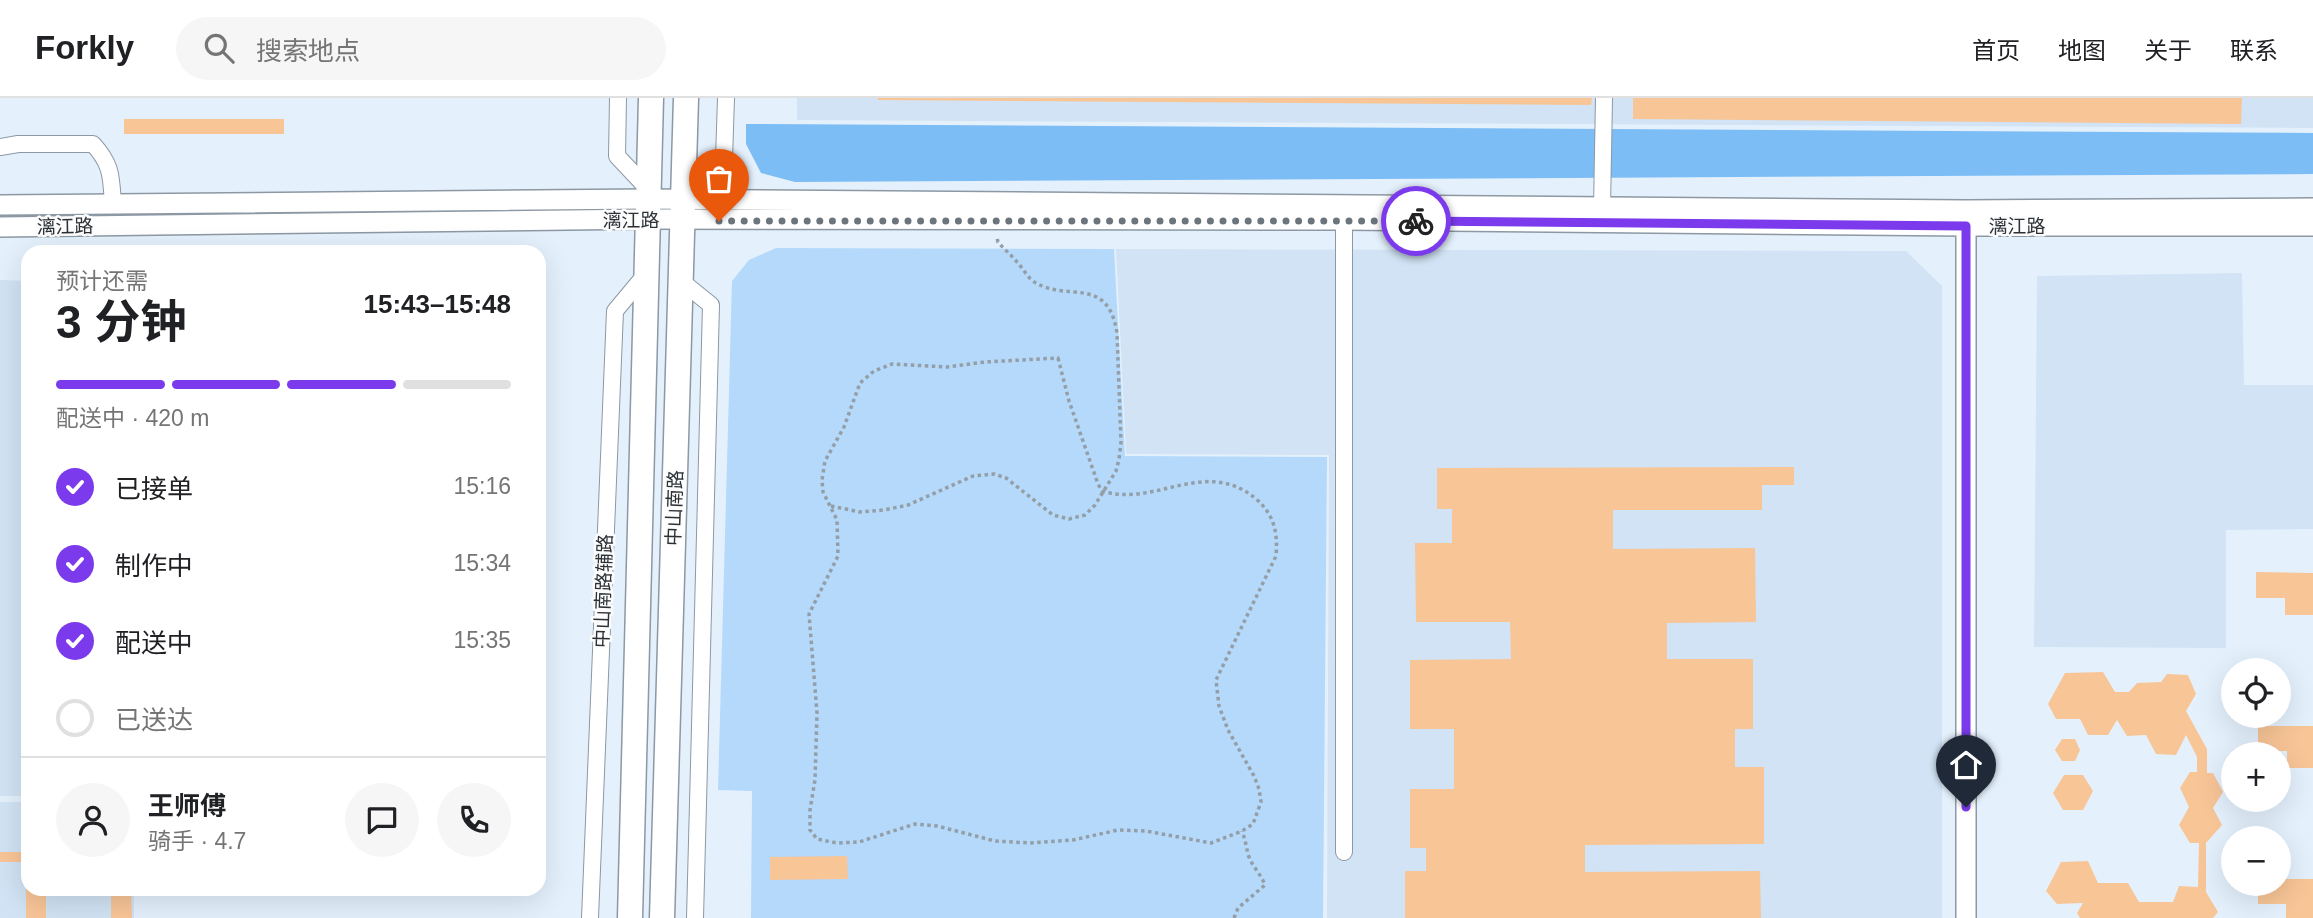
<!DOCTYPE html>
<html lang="zh">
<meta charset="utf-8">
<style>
:root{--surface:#fff;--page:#f6f6f6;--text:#202124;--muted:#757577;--line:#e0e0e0;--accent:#7c3aed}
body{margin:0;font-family:Arial,"Noto Sans SC",sans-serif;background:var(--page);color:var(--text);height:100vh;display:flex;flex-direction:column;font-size:26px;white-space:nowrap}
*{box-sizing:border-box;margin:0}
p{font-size:23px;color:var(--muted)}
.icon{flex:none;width:38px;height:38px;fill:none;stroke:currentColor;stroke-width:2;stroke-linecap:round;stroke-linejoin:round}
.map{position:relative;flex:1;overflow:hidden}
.sheet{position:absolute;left:21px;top:147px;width:525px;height:651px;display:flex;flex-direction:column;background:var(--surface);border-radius:21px;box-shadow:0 7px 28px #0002}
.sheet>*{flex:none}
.buttons{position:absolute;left:2221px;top:560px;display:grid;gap:14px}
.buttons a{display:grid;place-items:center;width:70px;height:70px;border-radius:50%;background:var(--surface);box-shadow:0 7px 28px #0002;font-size:35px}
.pin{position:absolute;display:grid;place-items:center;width:60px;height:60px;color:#fff;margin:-72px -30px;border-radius:50% 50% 50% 0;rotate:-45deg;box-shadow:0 0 7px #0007}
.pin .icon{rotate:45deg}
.courier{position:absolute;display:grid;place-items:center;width:70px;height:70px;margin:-35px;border:5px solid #7c3aed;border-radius:50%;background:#fff;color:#222;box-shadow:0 2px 9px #0007}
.head em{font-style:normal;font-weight:700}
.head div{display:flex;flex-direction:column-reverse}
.head{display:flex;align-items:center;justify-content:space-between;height:119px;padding:0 35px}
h1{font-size:46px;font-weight:700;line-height:52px}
.bar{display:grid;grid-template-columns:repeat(4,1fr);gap:10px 7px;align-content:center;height:84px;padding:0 35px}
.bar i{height:9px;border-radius:5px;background:var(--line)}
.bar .active{background:var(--accent)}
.bar p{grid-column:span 4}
.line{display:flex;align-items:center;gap:18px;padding:0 35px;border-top:2px solid var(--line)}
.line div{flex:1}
.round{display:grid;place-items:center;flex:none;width:74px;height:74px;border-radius:37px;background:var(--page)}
ol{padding:0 35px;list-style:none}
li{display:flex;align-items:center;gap:21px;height:77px}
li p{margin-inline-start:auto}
li .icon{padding:7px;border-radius:50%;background:var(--accent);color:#fff;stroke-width:4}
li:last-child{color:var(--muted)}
li i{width:38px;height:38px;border:4px solid var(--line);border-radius:50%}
header{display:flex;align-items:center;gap:42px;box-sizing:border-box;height:98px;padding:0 35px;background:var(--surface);border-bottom:2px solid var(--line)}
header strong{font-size:33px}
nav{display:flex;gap:38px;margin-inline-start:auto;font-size:24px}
.search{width:490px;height:63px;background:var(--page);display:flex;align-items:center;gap:18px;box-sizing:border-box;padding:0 24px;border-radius:38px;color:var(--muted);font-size:26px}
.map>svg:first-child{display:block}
.built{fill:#d1e3f4}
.green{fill:#b4d9fa}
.forest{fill:#7cbdf5}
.building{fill:#f8c597}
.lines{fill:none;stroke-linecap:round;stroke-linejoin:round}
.minor-casing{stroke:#8c98a3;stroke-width:18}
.tertiary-casing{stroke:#8c98a3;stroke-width:22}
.primary-casing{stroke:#8c98a3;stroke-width:27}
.path{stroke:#949ea7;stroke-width:3.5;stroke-dasharray:3.5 3.5;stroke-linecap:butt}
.minor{stroke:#fff;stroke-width:16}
.tertiary{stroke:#fff;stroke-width:19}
.primary{stroke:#fff;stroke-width:24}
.done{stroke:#6c747c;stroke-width:7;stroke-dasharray:0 12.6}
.route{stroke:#7c3aed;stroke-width:9}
.labels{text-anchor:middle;stroke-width:5;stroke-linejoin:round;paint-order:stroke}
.street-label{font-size:19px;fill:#2c3136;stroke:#fcfcfc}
</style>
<header>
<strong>Forkly</strong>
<div class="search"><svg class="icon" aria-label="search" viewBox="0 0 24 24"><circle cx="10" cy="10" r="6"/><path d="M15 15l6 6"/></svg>搜索地点</div>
<nav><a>首页</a><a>地图</a><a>关于</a><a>联系</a></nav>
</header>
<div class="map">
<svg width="2313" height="820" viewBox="0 0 2313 820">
<rect width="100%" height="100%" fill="#e4f1fd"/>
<path class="built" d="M797,0H2313V30L797,22Z
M1116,151L1906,153L1942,188V820H1327L1329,357L1126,356Z
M2242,175L2244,287H2313V431L2226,432V550L2034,549L2037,178Z
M0,182L28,183V698H0Z
M0,704H28V791H134V820H0Z"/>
<path class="green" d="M776,150L1114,151L1125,358L1327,359L1323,820H751L752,693L718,692L732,183L749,162Z"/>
<path class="forest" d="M746,26L2313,35V76L795,84L761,75L746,46Z"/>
<path class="building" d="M878,0H1592L1591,7L878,2Z
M1633,0H2242L2241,26L1633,21Z
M124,21H284V36H124Z
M1794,369V387H1762V412H1613V451L1755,450L1756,524L1667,525V561H1753V631H1735V669H1764V746L1585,747V774L1760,773L1761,820H1405V773H1426V750H1410V691H1454V631H1410V562L1511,561L1510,524H1416L1415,445H1452V411H1437V370Z
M2256,474L2313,475V517H2285V500H2256Z
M2103,574L2115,594H2129L2137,585L2161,584L2167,576L2188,577L2196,596L2186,613L2207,651V675H2213L2223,694L2213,710L2222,727L2206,745V794L2218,814L2213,820H2080L2077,815L2083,805L2057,806L2046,793L2061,764L2088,763L2098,785H2128L2139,804H2173L2179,788L2198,789L2199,745H2190L2179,727L2189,709L2180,690L2190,674H2197V659L2186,637L2176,657L2156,656L2146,637L2127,638L2117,622L2108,637H2088L2080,621H2056L2048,606L2065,575Z
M2258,628H2313V670H2287V653H2258Z
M2062,641H2075L2080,652L2075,663H2062L2055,652Z
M2064,677H2083L2093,693L2083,712H2063L2053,695Z
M21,741H28V764H0V754H21Z
M847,758L848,781L770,782V759Z
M2278,781H2313V820H2286V806H2258V786H2278Z
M26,791H46V820H26Z
M111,791H131L132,820H111Z"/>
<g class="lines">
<g class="minor-casing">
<path id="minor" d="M618,0L617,58L648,91
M0,49L18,46H93C112,67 111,78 113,106
M683,91L708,75L724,61L726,0
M1602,110L1604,0
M1344,111V754
M680,182L711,207L695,820
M590,820L615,213L645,177"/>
</g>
<g class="tertiary-casing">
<path id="tertiary" d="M0,107L647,101L1966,112L2313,110
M0,129L648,121L1344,122L1966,128H2313
M1966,820V116"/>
</g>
<g class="primary-casing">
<path id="primary" d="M630,820L651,0
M662,820L686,0"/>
</g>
<path class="path" d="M1058,260L1069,303L1098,386L1102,393C1155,410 1204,359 1255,400C1274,416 1278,434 1276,458L1216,582L1219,608L1228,632L1254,678L1259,691L1261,704L1253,726L1242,733L1211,745L1146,733L1118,732L1073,742L1030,745L995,743L937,728L915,726L859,744L837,745L817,741L810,732V712L815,682L817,615L809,516L838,458L837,422L823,394L822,382L825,363L844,329L860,285L874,273L892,266L947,269L985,264Z
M831,408L860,414L884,412L908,407L973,378L994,376L1006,380L1053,417L1069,421L1085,417L1095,407L1116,373L1119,361L1121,345L1117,235C1108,177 1068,204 1036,185C1028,181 1023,170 1017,164C1011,157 1004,151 998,144L997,140
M1234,820L1238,810L1265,787C1261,776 1251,767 1248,756C1246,747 1245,741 1242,733"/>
<use href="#minor" class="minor"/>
<use href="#tertiary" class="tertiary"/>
<use href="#primary" class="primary"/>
</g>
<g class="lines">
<path class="done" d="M719,123H1416"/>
<path class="route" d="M1416,123L1966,128V709"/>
</g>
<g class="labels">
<g class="street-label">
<text x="631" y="129">漓江路</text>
<text transform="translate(65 128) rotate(-1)" y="7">漓江路</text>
<text x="2017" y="135">漓江路</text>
<text transform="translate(674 410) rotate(-88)" y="7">中山南路</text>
<text transform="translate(603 493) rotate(-88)" y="7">中山南路辅路</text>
</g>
</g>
</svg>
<div class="buttons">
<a><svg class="icon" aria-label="locate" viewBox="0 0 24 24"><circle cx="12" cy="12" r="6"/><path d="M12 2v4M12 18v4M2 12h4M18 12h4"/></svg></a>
<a>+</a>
<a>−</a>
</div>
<div class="pin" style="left:719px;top:123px;background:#ea580c"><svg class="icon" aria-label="bag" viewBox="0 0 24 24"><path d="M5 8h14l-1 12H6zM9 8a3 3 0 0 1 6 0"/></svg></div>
<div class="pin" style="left:1966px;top:709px;background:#1f2937"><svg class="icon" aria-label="home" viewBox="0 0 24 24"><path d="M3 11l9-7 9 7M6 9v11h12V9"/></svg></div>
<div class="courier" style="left:1416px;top:123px"><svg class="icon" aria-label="bike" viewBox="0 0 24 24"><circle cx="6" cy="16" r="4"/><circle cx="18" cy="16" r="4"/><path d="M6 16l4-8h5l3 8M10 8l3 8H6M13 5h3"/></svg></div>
<section class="sheet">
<div class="head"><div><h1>3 分钟</h1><p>预计还需</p></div><em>15:43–15:48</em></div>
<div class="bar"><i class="active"></i><i class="active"></i><i class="active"></i><i></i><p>配送中 · 420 m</p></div>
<ol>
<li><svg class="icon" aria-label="check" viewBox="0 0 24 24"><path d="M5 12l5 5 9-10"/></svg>已接单<p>15:16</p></li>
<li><svg class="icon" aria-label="check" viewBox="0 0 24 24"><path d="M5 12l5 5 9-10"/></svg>制作中<p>15:34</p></li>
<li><svg class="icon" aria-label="check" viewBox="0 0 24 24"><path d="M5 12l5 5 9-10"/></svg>配送中<p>15:35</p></li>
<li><i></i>已送达</li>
</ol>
<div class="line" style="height:126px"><a class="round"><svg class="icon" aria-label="person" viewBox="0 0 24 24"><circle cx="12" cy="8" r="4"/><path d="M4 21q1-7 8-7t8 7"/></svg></a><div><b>王师傅</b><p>骑手 · 4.7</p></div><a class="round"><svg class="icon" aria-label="chat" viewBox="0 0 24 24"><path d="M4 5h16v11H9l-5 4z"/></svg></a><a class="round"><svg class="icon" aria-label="phone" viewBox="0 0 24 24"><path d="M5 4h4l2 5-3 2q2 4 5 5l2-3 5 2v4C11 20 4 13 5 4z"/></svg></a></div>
</section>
</div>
